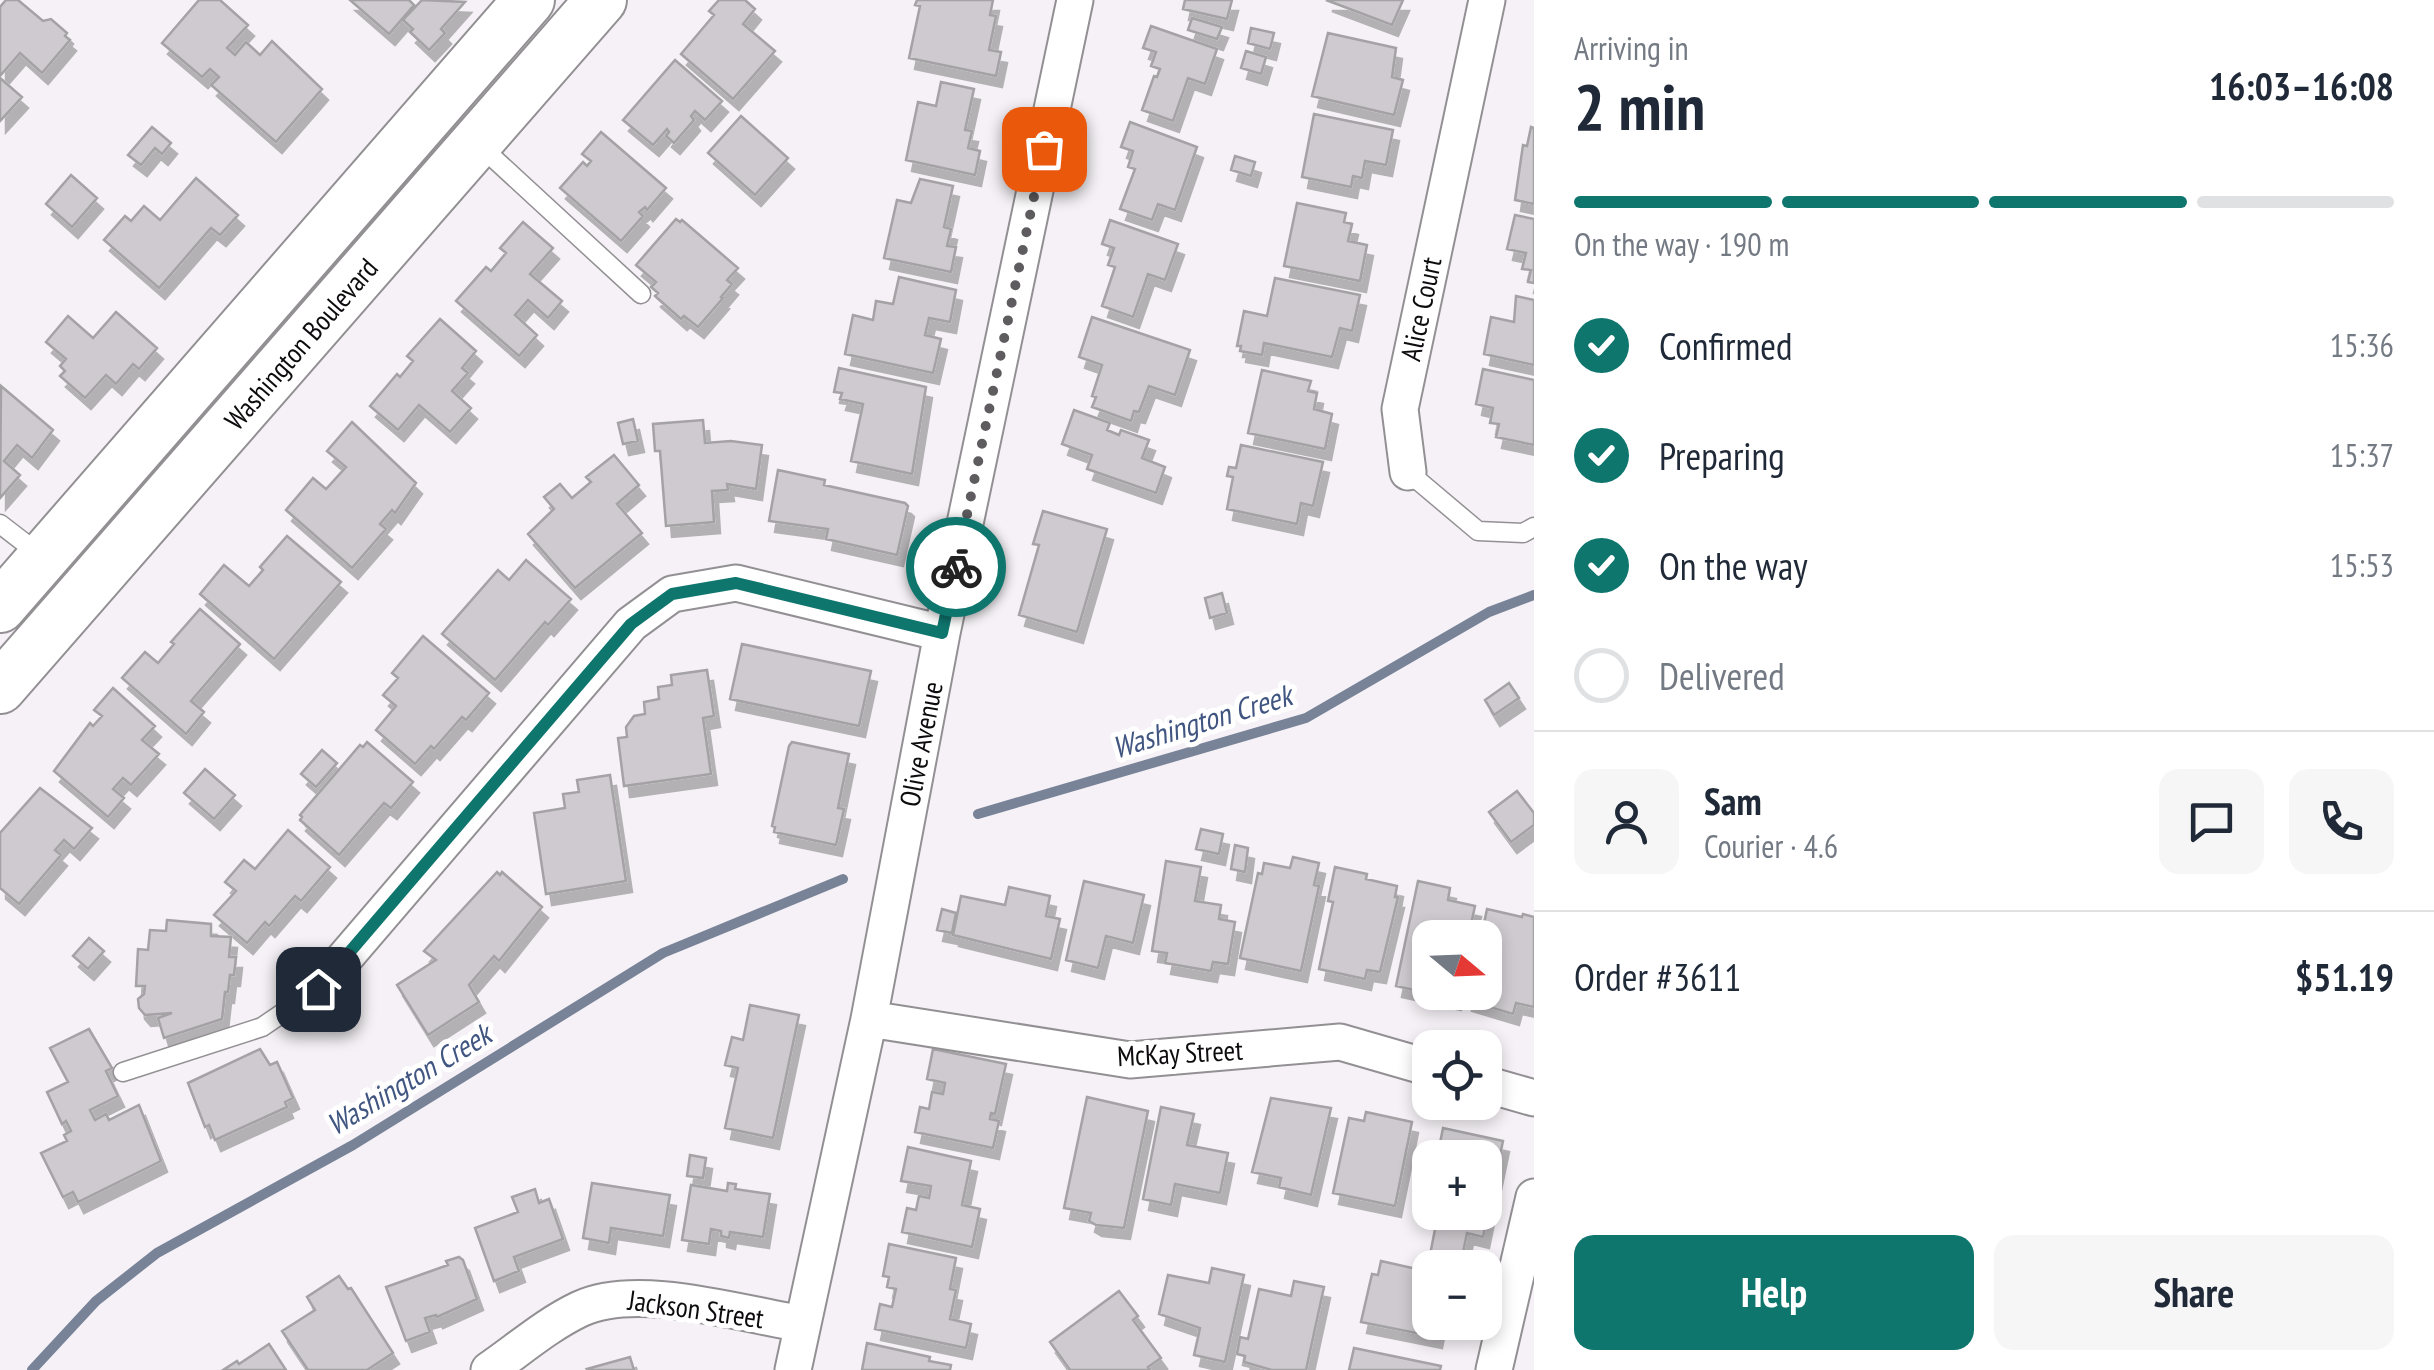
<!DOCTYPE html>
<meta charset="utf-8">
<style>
:root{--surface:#fff;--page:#f6f6f7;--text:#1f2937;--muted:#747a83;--line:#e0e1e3;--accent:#0f766e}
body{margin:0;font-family:"PT Sans Narrow",sans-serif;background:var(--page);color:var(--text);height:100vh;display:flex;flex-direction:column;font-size:38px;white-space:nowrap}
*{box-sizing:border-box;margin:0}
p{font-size:32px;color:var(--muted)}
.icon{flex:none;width:55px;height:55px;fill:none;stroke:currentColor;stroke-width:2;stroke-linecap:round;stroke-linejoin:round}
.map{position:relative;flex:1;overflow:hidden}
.panel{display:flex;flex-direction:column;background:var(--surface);width:900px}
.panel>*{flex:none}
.needle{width:65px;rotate:109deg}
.fabs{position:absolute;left:1412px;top:920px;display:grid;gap:20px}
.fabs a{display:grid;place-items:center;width:90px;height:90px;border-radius:20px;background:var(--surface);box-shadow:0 5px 15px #0003;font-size:50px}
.pin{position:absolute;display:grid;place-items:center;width:85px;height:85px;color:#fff;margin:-42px;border-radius:20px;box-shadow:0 5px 15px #0006}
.courier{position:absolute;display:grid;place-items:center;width:100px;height:100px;margin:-50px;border:8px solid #0f766e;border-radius:50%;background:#fff;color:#222;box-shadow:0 2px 12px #0007}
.head em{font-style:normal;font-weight:700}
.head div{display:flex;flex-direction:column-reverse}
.head{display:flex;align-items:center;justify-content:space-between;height:170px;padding:0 40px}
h1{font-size:65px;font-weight:700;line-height:75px}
.bar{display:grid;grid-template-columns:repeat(4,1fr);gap:15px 10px;align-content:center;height:120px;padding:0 40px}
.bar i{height:12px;border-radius:8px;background:var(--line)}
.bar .current{background:var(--accent)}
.bar p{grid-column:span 4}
.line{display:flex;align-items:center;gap:25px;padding:0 40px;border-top:2px solid var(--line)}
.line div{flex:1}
.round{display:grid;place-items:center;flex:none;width:105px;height:105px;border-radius:20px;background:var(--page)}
ol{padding:0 40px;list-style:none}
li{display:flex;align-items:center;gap:30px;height:110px}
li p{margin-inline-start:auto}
li .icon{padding:10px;border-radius:50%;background:var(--accent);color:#fff;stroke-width:4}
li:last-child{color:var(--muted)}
li i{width:55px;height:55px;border:5px solid var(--line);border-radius:50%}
.cta{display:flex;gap:20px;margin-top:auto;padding:20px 40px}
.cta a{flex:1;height:115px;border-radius:20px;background:var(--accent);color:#fff;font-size:40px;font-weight:700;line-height:115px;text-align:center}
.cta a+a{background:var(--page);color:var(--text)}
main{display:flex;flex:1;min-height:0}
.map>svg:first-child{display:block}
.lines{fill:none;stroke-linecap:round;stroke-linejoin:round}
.stream{stroke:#788398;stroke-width:10}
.building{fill:#cecacf;stroke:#a5a2a6;stroke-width:2.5;filter:url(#shadow)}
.lane-casing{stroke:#939094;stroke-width:21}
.street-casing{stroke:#939094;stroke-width:39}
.secondary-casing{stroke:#939094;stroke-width:54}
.lane{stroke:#fff;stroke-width:18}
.street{stroke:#fff;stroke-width:35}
.secondary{stroke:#fff;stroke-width:50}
.done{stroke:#5e5c5f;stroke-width:10;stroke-dasharray:0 18}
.route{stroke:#0f766e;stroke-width:12}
.labels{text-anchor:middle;stroke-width:10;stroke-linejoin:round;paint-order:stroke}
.street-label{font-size:28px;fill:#0d0b0d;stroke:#fff}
.water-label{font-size:30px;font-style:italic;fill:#405681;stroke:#fff}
</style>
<main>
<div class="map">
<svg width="1534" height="1370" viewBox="0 0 1534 1370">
<defs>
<filter id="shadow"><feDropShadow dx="6" dy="11" stdDeviation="0" flood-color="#0004"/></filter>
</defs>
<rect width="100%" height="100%" fill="#f5f1f6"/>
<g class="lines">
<path class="stream" d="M978,814L1306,718L1489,612L1534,595
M32,1370L96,1301L157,1253L353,1145L663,953L843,879"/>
</g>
<path class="building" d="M6,0H18L43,21L51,19L67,33L65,36L70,40L42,73L20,53L0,76V7Z
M199,0H220L248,25L227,48L235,55L246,42L260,55L272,41L322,89L276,142L211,85L219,77L210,69L202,77L162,43Z
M350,0H409L414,5L389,34Z
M422,0L465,2L441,29L445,33L429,50L410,32L413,29L403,20Z
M719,0H745L755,9L743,24L775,51L733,99L681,54L714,15L709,11Z
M917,0H993L990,15L996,16L989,50L1001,52L996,76L909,58L920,6L915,5Z
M1185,0H1232L1227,19L1183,9Z
M1326,0H1403L1392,25Z
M1192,18L1222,27L1217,39L1188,30Z
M1151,26L1217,49L1205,84L1188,78L1173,121L1142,110L1154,76L1157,77L1160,69L1151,66L1156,52L1143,48Z
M1251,28L1274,33L1270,49L1248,43Z
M1328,33L1396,48L1392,77L1403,80L1394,115L1312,96Z
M1246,51L1266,57L1261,74L1241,68Z
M675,60L722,101L705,120L695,111L691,116L694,120L674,143L666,136L669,132L667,129L653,145L623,120Z
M0,78L22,97L0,121Z
M941,82L974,89L965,130L972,131L968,148L980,151L975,175L906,160L918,102L936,106Z
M1314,114L1393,130L1386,165L1365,161L1362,178L1353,176L1351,187L1302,177Z
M741,116L788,158L755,195L708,153Z
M1130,122L1197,147L1175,210L1158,204L1152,220L1120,209L1135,169L1128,167L1133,151L1121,147Z
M152,127L171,143L162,154L155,148L141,165L128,155Z
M1531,127L1534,128V204L1515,200L1523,145L1527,146Z
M601,132L666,188L647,210L645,207L639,212L643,216L621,241L560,188L583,162L587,166L591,161L582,154Z
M1235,156L1255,162L1251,176L1231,170Z
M71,175L97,198L72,227L46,204Z
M196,178L238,215L220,235L211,228L159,288L104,240L125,216L131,221L144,206L160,220Z
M920,179L953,186L944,227L951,229L947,246L956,247L951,272L884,258L897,200L911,203Z
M1297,203L1346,213L1344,222L1352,224L1348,241L1367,245L1360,281L1284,266Z
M1515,215L1534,219V283L1528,282L1531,270L1522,269L1526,253L1507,249Z
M676,219L680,222L682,220L738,268L727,280L732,284L721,297L723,298L698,327L684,316L681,319L655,296L658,293L651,287L656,282L636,265Z
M1110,220L1178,244L1165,280L1148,274L1133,317L1102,306L1115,267L1108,265L1114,248L1102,244Z
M523,222L553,248L530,274L562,301L548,318L528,300L515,315L537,335L519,356L456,301L486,267L491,271L506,253L500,248Z
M899,277L956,290L950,322L929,318L925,335L941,339L933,373L845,354L853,315L873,320L876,301L893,304Z
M1275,278L1360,295L1352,331L1340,328L1332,357L1264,343L1262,355L1240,351L1241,346H1237L1244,311L1267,316Z
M1516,296L1534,300V365L1484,354L1491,317L1514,322Z
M116,312L157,348L139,369L133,364L116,384L106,375L85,398L60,376L65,371L60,366L66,359L46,342L68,316L93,338Z
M1092,317L1190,350L1175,395L1149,386L1139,412L1134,411L1131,421L1092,407L1096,397L1092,396L1102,365L1079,357Z
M440,319L476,351L462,368L468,373L452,391L471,408L450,432L419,405L398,430L370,406L397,374L400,377L413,361L407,356Z
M839,368L926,387L912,474L851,461L863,404L840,399L842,393L834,392Z
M1483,369L1534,380V445L1496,437L1499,424L1490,423L1493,408L1476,404Z
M1262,370L1311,381L1308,391L1317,393L1314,409L1332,414L1325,449L1248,433Z
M1,386L53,430L32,458L17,445L4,461L20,475L0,498Z
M1074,410L1110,423L1107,430L1119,435L1121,430L1149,440L1142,458L1165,467L1156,493L1087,469L1092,455L1062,444Z
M633,419L638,441L623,444L618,423Z
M703,420L705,443L731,441L762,445L756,489L727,484L728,490L712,491L714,522L666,526L660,451H655L653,424Z
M352,422L416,483L395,513L392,510L380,524L386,529L352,568L286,510L313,478L326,489L346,467L327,451Z
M1241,445L1323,462L1313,506L1301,503L1297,524L1227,509L1233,477L1227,476L1229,467L1236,468Z
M614,455L639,485L617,504L642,533L575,588L528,534L554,509L544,497L560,484L572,498L591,482L586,477Z
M778,470L825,480L824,485L905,503L908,506L897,555L826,539L828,529L769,521Z
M1043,511L1107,529L1077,632L1019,615L1039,545L1033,544Z
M287,536L341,582L274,659L200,594L224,565L249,586L263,570L260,567Z
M526,560L571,599L548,625L545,622L495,680L442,634L498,570L509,580Z
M1222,593L1227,613L1210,618L1205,598Z
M200,609L240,644L191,701L204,712L186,734L122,678L145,652L158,663L174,644L171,642Z
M423,636L489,693L466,720L462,717L434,749L431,746L415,764L376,730L396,706L383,695L398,678L392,673Z
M742,644L871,671L859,726L730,699Z
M707,670L714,716L703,718L711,774L624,786L618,738L627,737L626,727L634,716L645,714L644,702L659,699L658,687L672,685L671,675Z
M1509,683L1519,698L1494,715L1485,700Z
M113,688L155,726L142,740L159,754L131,785L123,778L113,789L124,798L108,817L54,771L90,723L93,726L102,716L94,710Z
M367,742L413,782L391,808L384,803L339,855L300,820L302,817L300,815L360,745L363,747Z
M792,742L849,754L838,808L844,809L836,845L774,832L775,827L772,826L789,746Z
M322,750L337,763L316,787L301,774Z
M205,769L235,795L214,819L184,793Z
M610,775L626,881L546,894L534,813L565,808L563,794L579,792L577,780Z
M40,788L92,828L74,849L64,840L55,850L61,855L19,904L0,888V833Z
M1517,791L1534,813V825L1511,842L1489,812Z
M1201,829L1223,834L1219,854L1196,849Z
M288,830L330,867L301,901L295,896L269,926L265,922L247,943L214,915L236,891L225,882L244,860L255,869Z
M1235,845L1248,848L1245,872L1231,869Z
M1293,857L1319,863L1314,885L1319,886L1301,971L1240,958L1258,873L1262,874L1264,863L1290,868Z
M1166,861L1201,867L1195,901L1221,905L1219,919L1235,922L1228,964L1213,962L1211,971L1165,963L1167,953L1152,951Z
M1335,867L1367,874L1366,879L1397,886L1395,897H1398L1380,972L1367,970L1365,979L1319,969L1333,902L1328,901Z
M497,872L500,875L502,872L542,907L499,961L494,956L469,985L479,1002L428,1035L397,985L436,960L424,951Z
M1084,881L1144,895L1133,943L1106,936L1098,968L1066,960Z
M1418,881L1450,888L1448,900L1475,906L1468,938H1430V992H1457L1455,999L1396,986Z
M1009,887L1050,896L1046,916L1060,919L1051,959L953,935L961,896L1005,905Z
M942,909L956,913L952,933L937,930Z
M1487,909L1522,917L1523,914L1534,917V1007L1516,1003L1513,1014L1466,1000L1468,992H1485V938H1481Z
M167,920L211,924V936L231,937L229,957H236L234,975H230L228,992H225L222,1019L164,1038L158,1018L172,1013L145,1015L139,1008L138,999L144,994L145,986H136L138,949L148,950L150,930L166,931Z
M89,938L104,951L88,969L73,956Z
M750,1005L799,1015L773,1138L725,1128L738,1068L725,1065L732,1037L743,1040Z
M89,1029L112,1068L106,1071L118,1096L90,1110L95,1120L106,1114L109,1120L139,1105L161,1161L78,1202L73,1192L63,1197L41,1153L67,1141L64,1135L71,1131L66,1121L62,1124L47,1092L68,1082L50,1048Z
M260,1049L270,1065L277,1062L293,1098L285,1102L287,1107L215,1140L209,1125L205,1127L188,1083Z
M933,1049L1006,1064L995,1114L991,1113L990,1119L999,1121L993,1148L915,1132L920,1107L929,1109L932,1092L943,1094L945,1083L927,1079Z
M1087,1097L1148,1111L1124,1228L1096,1225L1089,1221L1091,1213L1064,1208Z
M1271,1098L1331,1108L1311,1195L1279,1187L1281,1178L1252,1172Z
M1161,1107L1194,1114L1187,1145L1228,1153L1220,1193L1175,1184L1171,1205L1143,1199Z
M1366,1112L1412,1122L1395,1206L1333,1193L1349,1118L1364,1121Z
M1443,1128L1503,1141L1483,1237L1467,1233L1461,1262L1430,1255L1436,1224L1450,1227L1453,1212H1485V1158H1430V1202L1414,1199L1425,1150L1438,1153Z
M908,1147L971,1161L962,1205L980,1209L972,1247L902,1232L907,1208L916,1210L919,1196L929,1198L931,1186L901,1181Z
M690,1155L706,1158L703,1178L687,1176Z
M592,1183L670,1195L663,1236L611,1228L609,1243L583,1238Z
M728,1183L736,1184L735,1189L770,1194L763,1237L730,1232L729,1238L721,1236V1231L711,1229L709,1244L682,1240L691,1185L727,1191Z
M535,1189L539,1203L549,1199L563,1239L514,1257L519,1271L494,1281L475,1228L518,1212L512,1197Z
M889,1244L956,1258L950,1289L956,1290L950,1319L971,1324L966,1348L875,1329L880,1304L892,1307L896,1289L887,1287L889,1277L883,1276Z
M459,1257L463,1260L477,1299L437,1317L436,1315L425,1318L430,1332L406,1341L386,1287L448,1265L446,1261Z
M1381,1261L1430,1272V1322H1439L1436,1337L1361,1322L1372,1274L1378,1275Z
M1212,1268L1244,1275L1225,1362L1194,1355L1200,1328L1159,1314L1168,1275L1209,1283Z
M339,1276L348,1289L351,1288L393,1353L367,1370H308L282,1331L315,1310L307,1297Z
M1294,1281L1324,1287L1306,1370H1272L1244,1362L1245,1356L1237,1354L1240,1337L1248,1339L1259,1289L1291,1296Z
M1119,1291L1138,1316L1133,1320L1161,1358L1148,1367L1150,1370H1070L1050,1342Z
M867,1343L930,1357L929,1361L951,1365L950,1370H862Z
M269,1344L286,1370H223L237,1361L239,1364Z
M1354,1348L1441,1366L1440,1370H1349Z
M630,1357L634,1370H588L587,1369Z"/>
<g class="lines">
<g class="lane-casing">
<path id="lane" d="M477,143L641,294
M1408,472L1478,531L1523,533L1534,527
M0,524L39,554
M123,1072L262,1027L318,989"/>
</g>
<g class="street-casing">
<path id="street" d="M1408,472L1400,409L1487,0
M318,989L631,624L672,594L736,583L942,633
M869,1019L1130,1060L1340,1042L1430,1068
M1485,1084L1534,1098
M489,1370C518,1350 548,1324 580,1309C637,1282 741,1314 803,1324
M793,1370L869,1019L942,633L1075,0
M1494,1370L1534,1197"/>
</g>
<g class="secondary-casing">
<path id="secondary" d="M0,607L529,0
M0,688L601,0"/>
</g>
<use href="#lane" class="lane"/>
<use href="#street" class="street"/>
<use href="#secondary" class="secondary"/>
</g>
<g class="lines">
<path class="done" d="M956,567L1044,149"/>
<path class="route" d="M318,989L631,624L672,594L736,583L942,633L956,567"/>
</g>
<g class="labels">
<g class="street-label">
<text transform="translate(1421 309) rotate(-78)" y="10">Alice Court</text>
<text transform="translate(301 344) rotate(-49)" y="10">Washington Boulevard</text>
<text transform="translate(921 744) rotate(-79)" y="10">Olive Avenue</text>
<text transform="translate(1180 1053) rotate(-3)" y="10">McKay Street</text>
<text transform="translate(696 1309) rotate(8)" y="10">Jackson Street</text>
</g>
<g class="water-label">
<text transform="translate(1202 722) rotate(-17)" y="10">Washington Creek</text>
<text transform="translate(409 1080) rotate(-31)" y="10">Washington Creek</text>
</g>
</g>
</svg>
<div class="fabs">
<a><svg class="needle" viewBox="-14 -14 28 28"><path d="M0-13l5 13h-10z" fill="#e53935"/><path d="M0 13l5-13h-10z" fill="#747a83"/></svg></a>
<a><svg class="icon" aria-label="locate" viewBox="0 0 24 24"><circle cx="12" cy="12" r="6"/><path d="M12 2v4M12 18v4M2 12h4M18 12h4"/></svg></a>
<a>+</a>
<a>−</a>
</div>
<div class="pin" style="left:1044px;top:149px;background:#ea580c"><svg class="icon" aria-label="bag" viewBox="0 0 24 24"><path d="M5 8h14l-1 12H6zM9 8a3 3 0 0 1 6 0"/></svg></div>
<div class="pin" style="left:318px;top:989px;background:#1f2937"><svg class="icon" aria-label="home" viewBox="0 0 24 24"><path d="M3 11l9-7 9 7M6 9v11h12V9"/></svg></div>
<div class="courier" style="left:956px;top:567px"><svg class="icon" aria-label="bike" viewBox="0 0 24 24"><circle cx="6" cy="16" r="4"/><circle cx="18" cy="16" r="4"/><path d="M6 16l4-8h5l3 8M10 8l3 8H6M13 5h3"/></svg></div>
</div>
<section class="panel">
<div class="head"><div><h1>2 min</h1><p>Arriving in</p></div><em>16:03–16:08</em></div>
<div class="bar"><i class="current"></i><i class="current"></i><i class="current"></i><i></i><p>On the way · 190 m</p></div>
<ol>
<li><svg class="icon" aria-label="check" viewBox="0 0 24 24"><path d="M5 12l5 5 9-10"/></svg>Confirmed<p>15:36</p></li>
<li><svg class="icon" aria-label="check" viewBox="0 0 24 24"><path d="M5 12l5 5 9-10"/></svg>Preparing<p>15:37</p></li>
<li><svg class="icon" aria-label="check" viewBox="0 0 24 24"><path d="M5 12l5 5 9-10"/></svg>On the way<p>15:53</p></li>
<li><i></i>Delivered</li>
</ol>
<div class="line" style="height:180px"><a class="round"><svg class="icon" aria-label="person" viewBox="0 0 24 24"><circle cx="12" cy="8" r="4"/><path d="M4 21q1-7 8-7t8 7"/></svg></a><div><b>Sam</b><p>Courier · 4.6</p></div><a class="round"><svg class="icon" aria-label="chat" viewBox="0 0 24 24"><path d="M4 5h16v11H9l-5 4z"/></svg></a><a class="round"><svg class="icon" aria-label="phone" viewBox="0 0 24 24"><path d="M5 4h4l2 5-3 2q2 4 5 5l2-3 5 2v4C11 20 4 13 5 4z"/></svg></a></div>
<div class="line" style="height:130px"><div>Order #3611</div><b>$51.19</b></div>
<div class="cta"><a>Help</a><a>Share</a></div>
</section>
</main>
